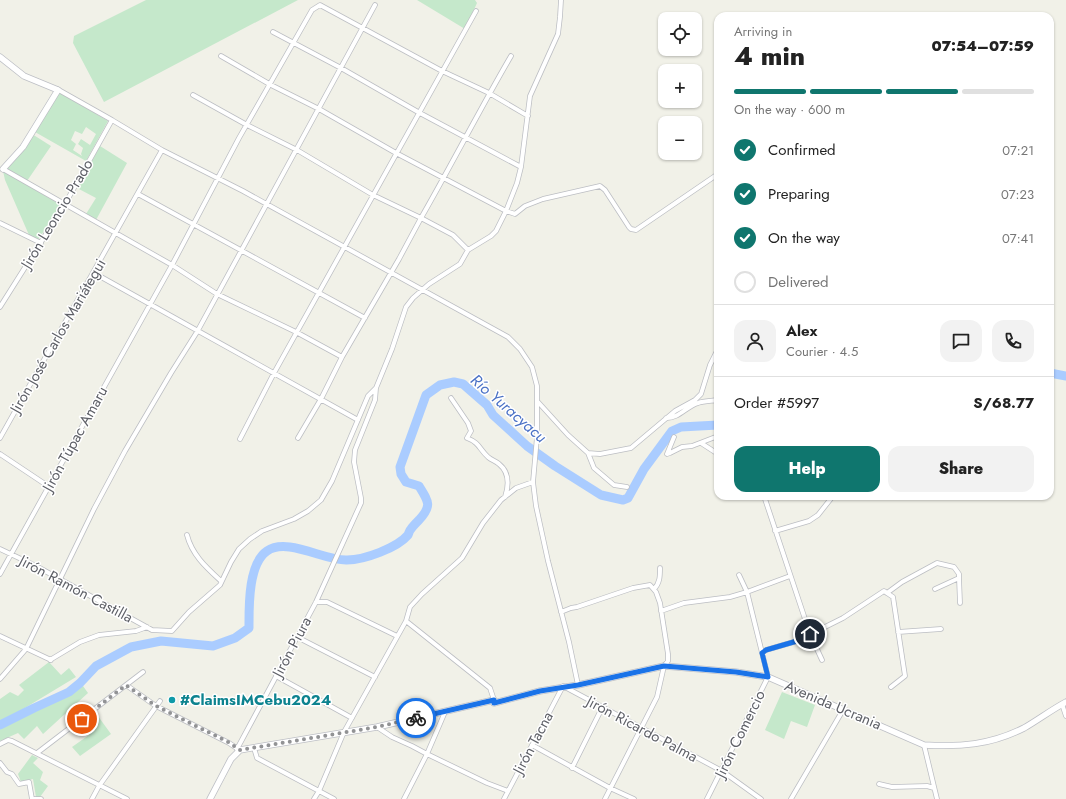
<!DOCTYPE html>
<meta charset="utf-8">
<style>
:root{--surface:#fff;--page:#f2f2f2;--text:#222;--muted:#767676;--line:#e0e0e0;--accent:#0f766e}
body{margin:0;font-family:Jost,sans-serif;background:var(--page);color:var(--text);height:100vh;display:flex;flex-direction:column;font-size:15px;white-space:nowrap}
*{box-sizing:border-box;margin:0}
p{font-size:13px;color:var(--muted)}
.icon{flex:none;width:22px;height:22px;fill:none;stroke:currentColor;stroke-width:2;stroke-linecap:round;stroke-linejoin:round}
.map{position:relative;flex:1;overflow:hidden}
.panel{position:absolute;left:714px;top:12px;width:340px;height:488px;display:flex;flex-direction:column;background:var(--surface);border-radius:12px;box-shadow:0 1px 3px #0004}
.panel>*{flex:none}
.controls{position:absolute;left:658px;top:12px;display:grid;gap:8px}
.controls a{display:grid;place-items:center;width:44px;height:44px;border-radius:8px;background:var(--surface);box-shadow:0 1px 3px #0004;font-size:20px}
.pin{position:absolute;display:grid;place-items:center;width:34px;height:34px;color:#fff;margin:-17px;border:2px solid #fff;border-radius:50%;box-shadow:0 1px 4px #0007}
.courier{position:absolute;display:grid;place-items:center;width:40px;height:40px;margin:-20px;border:3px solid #1a73e8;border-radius:50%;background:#fff;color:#222;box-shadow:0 1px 5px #0007}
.summary em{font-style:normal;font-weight:800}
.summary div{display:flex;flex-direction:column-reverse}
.summary{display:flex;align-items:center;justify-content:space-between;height:68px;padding:0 20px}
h1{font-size:26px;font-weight:800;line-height:30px}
.bar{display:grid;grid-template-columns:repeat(4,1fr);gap:6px 4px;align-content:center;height:48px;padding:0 20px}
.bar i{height:5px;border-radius:3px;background:var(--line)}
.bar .on{background:var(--accent)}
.bar p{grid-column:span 4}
.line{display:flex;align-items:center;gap:10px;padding:0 20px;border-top:1px solid var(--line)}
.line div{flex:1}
.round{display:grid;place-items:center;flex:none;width:42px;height:42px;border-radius:12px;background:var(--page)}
ol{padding:0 20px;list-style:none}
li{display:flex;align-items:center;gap:12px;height:44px}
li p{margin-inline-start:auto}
li .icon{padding:4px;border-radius:50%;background:var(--accent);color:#fff;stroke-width:4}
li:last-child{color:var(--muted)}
li i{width:22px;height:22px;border:2px solid var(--line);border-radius:50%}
.button{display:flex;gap:8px;margin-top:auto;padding:8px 20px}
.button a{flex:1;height:46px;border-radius:12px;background:var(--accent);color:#fff;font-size:16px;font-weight:800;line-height:46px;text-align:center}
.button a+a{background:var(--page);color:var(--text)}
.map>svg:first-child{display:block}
.green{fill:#c5e8cb;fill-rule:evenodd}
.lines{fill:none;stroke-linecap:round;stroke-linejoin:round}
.river{stroke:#acf;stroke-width:9}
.street-casing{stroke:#bcbec3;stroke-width:5.5}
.secondary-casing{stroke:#bdbfc5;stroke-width:7}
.street{stroke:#fff;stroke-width:4}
.secondary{stroke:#fff;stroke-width:5.5}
.done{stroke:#929395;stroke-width:4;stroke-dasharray:0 7.2}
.route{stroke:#1a73e8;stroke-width:5}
.culture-dot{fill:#0f9aa8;stroke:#fff;stroke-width:1.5}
.labels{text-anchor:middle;stroke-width:3;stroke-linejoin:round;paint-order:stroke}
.street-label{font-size:15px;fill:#5f6168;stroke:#fff}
.culture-label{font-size:15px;font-weight:bold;fill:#0d838f;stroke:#fff;text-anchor:start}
.water-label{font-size:16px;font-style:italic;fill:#4a71c5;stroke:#fff}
</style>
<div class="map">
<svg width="1066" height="799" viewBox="0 0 1066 799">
<rect width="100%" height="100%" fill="#f1f1e8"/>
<path class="green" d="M146,0H298L104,102L73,43L74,36Z
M417,0H475L477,3L465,29Z
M59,92L108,121L86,161L35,132ZM86,127L96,134L90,145L81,139L78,144L83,148L81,154L82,156L73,150L76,144L71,140L75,131L82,134Z
M32,134L51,146L27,181L5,168Z
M100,146L127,163L96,220L86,214L96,198L77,188Z
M3,171L61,205L38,240L29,235L5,180Z
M49,662L61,675L69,668L76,677L0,723V699L10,692L18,696L24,690L19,685Z
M83,686L88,693L43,734L37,726L24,739L18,733L0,741V729L2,728Z
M782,692L815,705L807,727L791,721L784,739L765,730Z
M95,712L111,734L80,756L72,747L89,735L81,723Z
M32,755L38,758L33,763L43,772L40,780L48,786L40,797H36L33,779L21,782L18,774Z"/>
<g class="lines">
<path class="river" d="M1050,373L1066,376
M0,725L34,708L69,692L80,683L96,666L131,647L161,641L213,646L235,638L249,628C249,607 248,564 267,551C287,537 325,561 347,560C364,560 397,548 408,535C409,533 409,531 411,529C413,526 416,523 419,520C432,506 429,502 419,486L406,482L401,474L400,467L426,395L440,385L454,382L463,384L487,405L493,415L527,446L555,466L601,495L623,500L628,498L644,469L672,431L681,427L718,425"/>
<g class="street-casing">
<path id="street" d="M273,32L341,68L418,112L521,167
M221,56L271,85L319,109L396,153L506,211L515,214L525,206L543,199L600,186L605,190L629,227L631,229L636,230L718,174
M57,89L112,120L162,150L243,191L479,321L508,337L520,349L532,367L537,386V437L533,482L536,506L548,561L569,642L578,685
M193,95L247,125L297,150L373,195L421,218C452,164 480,109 511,56
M3,169L172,265L217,294L296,332L342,357
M138,194L365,318
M0,223L41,243
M94,273L358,420
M0,307L65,204L112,120
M451,398L468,423L471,431L467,438C480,443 479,449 488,457C491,460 496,461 499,464C509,472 509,485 505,497
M538,402L568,435L588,453L594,468L614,485L627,487
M666,418C678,419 687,406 698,403C704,401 712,401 718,400
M674,437L667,454L670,453L682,447L692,446L718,436
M0,438L162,150
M298,438L321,399L342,357L399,259L421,218L453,235L468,250
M240,439L274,373L476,11
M701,443L718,454
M588,453L600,454L631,448L675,411L695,400L701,394L710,365L718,349
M0,454L48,486
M764,496L810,634L822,660
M775,531L809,521L818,515L833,496
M187,535C192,555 207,568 221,581
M0,549L36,566L152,630L172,631L189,612L220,585L231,562L239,549L250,539L262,531L294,519L308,511L321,500L332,481L368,396L376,388L392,349L406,307L413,298L429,284L460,264L468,250L491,236L496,231L506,211L517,183L521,167L530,96L558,34L560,17L561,0
M0,574L172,265L239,138L312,10L320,5L442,71L489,93L528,116
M959,578L960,603
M654,589C660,583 660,576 660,568
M887,593L902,582L937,563L954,567L959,574V578L935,589
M316,602H327L397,636
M661,611L684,603L730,597L747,592L790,576
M561,612L571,608L577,607L633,588L650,585L656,592L660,603L668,654V661L664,666L657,697L605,799
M406,621L490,688L494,700
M898,632L941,629
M0,636L51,660
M297,637L375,677
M762,653L766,650L797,641L843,618L884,591L893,597L905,676L891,687
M50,660L80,642L99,635L136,631L147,627
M276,676L352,718
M0,679L26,649L94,509L125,451L171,373L197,332L375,5
M126,685L156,706L229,743L238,749
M1062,704L1066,716
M377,727L392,737L412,746L427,754L487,783L508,791
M0,744L8,740L12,741L127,799
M532,745L610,788L634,799
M924,745L937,799
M254,748L257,758L334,799
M237,749L316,602L361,503V498L354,462L355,450L375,400L376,388
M37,753L143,672
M0,763L7,772L12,774L19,784L29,782L32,799
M572,768L602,708
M879,784L892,787L927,786L934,788
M32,799H41
M92,799L99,786L160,701
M314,799L319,791L344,732L406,621L410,607L422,594L462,558L483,523L501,500L516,488L533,482
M404,799L427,754L445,712
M504,799L563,686L722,771L761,799
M707,799L768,677L747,592L739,575
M791,799L843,710"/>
</g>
<g class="secondary-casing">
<path id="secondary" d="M0,57L24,76L58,90L23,147L3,169
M210,799L231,759L240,750L377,727L494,700V703L540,691L578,685L664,666L736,672L768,677L924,745C961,747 990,745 1024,728C1038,720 1051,710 1066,702"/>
</g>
<use href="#street" class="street"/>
<use href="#secondary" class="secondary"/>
</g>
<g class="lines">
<path class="done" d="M82,719L126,685L156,706L228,742L240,750L377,727L416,718"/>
<path class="route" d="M416,718L494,700V703L540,691L578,685L664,666L736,672L768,677L762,653L766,650L797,641L810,634"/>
</g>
<circle class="culture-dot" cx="172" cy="700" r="4"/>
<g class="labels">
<g class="street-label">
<text transform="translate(57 214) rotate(-59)" y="5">Jirón Leoncio Prado</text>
<text transform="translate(58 336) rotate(-60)" y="5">Jirón José Carlos Mariátegui</text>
<text transform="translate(75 439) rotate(-61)" y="5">Jirón Túpac Amaru</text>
<text transform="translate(76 589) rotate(28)" y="5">Jirón Ramón Castilla</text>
<text transform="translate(292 647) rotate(-62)" y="5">Jirón Piura</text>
<text transform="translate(833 705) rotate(23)" y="5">Avenida Ucrania</text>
<text transform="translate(642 729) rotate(28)" y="5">Jirón Ricardo Palma</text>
<text transform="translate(740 734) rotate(-64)" y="5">Jirón Comercio</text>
<text transform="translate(533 743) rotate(-62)" y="5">Jirón Tacna</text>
</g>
<g class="culture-label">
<text x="180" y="705">#ClaimsIMCebu2024</text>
</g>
<g class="water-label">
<text transform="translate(509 408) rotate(41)" y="6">Río Yuracyacu</text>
</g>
</g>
</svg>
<div class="controls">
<a><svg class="icon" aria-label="locate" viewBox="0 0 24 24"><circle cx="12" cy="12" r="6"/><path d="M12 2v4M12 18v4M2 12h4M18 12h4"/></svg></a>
<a>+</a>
<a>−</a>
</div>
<div class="pin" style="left:82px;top:719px;background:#ea580c"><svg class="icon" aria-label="bag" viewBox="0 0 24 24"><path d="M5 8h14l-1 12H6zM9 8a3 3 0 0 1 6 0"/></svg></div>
<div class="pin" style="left:810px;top:634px;background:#1f2937"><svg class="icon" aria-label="home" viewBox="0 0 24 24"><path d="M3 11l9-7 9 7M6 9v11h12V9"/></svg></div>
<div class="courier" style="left:416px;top:718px"><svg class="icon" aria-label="bike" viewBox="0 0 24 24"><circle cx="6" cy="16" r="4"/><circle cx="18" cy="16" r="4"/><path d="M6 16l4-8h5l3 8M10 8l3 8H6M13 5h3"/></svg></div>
<section class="panel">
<div class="summary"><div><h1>4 min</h1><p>Arriving in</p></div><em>07:54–07:59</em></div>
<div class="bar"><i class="on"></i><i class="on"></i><i class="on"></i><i></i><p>On the way · 600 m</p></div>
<ol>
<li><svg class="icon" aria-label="check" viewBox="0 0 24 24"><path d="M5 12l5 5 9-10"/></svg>Confirmed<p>07:21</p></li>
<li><svg class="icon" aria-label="check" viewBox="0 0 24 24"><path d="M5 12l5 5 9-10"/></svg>Preparing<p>07:23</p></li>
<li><svg class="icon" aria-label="check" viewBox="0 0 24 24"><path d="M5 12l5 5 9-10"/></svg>On the way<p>07:41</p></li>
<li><i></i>Delivered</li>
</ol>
<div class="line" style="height:72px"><a class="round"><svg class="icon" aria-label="person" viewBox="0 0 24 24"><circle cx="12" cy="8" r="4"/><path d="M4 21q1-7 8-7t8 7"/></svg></a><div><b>Alex</b><p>Courier · 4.5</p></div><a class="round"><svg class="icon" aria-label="chat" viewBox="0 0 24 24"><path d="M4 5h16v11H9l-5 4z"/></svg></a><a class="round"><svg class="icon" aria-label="phone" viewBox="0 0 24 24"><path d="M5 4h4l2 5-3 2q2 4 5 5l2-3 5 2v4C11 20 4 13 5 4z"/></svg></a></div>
<div class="line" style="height:52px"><div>Order #5997</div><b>S/68.77</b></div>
<div class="button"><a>Help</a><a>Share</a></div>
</section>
</div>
